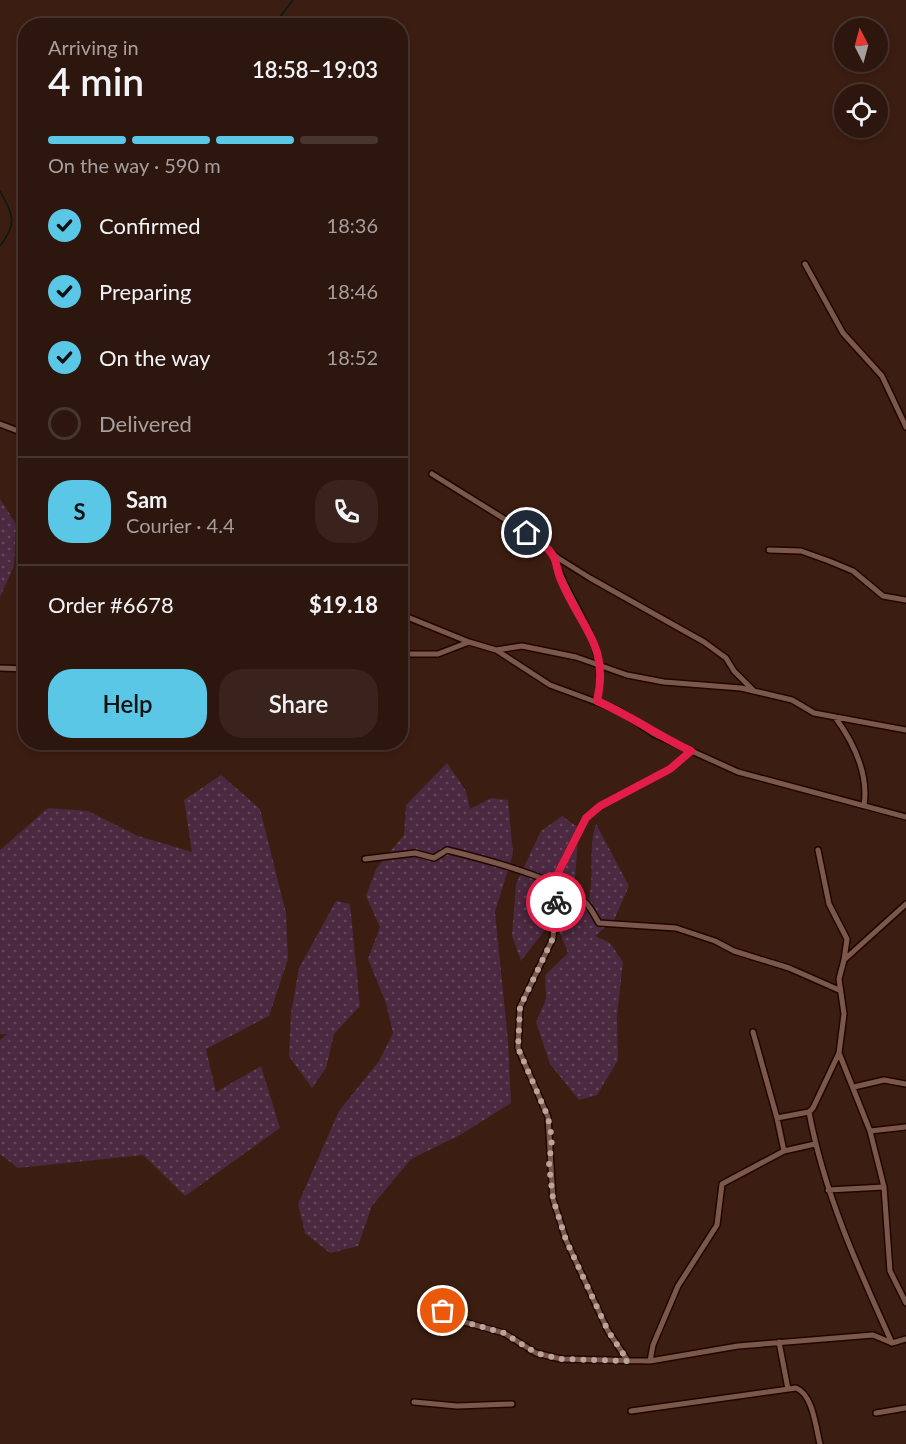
<!DOCTYPE html>
<meta charset="utf-8">
<style>
:root{--surface:#2d160e;--page:#39231c;--text:#f1f3f6;--muted:#a79f9e;--line:#48352e;--accent:#5bc7e7}
body{margin:0;font-family:Lato,sans-serif;background:var(--page);color:var(--text);height:100vh;display:flex;flex-direction:column;font-size:22px;white-space:nowrap}
*{box-sizing:border-box;margin:0}
p{font-size:20px;color:var(--muted)}
.icon{flex:none;width:33px;height:33px;fill:none;stroke:currentColor;stroke-width:2;stroke-linecap:round;stroke-linejoin:round}
.map{position:relative;flex:1;overflow:hidden}
.drawer{position:absolute;left:18px;top:18px;width:390px;height:732px;display:flex;flex-direction:column;background:var(--surface);border-radius:24px;box-shadow:0 3px 9px #0003,0 0 0 2px var(--line)}
.drawer>*{flex:none}
.needle{width:39px;rotate:354deg}
.fabs{position:absolute;left:834px;top:18px;display:grid;gap:12px}
.fabs a{display:grid;place-items:center;width:54px;height:54px;border-radius:50%;background:var(--surface);box-shadow:0 3px 9px #0003,0 0 0 2px var(--line);font-size:30px}
.pin{position:absolute;display:grid;place-items:center;width:51px;height:51px;color:#fff;margin:-26px;border:3px solid #fff;border-radius:50%;box-shadow:0 2px 6px #0007}
.courier{position:absolute;display:grid;place-items:center;width:60px;height:60px;margin:-30px;border:4px solid #e11d48;border-radius:50%;background:#fff;color:#222;box-shadow:0 2px 8px #0007}
.headline em{font-style:normal;font-weight:600}
.headline div{display:flex;flex-direction:column-reverse}
.headline{display:flex;align-items:center;justify-content:space-between;height:102px;padding:0 30px}
h1{font-size:39px;font-weight:600;line-height:45px}
.bar{display:grid;grid-template-columns:repeat(4,1fr);gap:9px 6px;align-content:center;height:72px;padding:0 30px}
.bar i{height:8px;border-radius:4px;background:var(--line)}
.bar .current{background:var(--accent)}
.bar p{grid-column:span 4}
.line{display:flex;align-items:center;gap:15px;padding:0 30px;border-top:2px solid var(--line)}
.line div{flex:1}
.round{display:grid;place-items:center;flex:none;width:63px;height:63px;border-radius:24px;background:var(--page)}
ol{padding:0 30px;list-style:none}
li{display:flex;align-items:center;gap:18px;height:66px}
li p{margin-inline-start:auto}
li .icon{padding:6px;border-radius:50%;background:var(--accent);color:#111;stroke-width:4}
li:last-child{color:var(--muted)}
li i{width:33px;height:33px;border:3px solid var(--line);border-radius:50%}
.primary-button{display:flex;gap:12px;margin-top:auto;padding:12px 30px}
.primary-button a{flex:1;height:69px;border-radius:24px;background:var(--accent);color:#111;font-size:24px;font-weight:600;line-height:69px;text-align:center}
.primary-button a+a{background:var(--page);color:var(--text)}
.map>svg:first-child{display:block}
.grass{fill:url(#grass-dots)}
.lines{fill:none;stroke-linecap:round;stroke-linejoin:round}
.stream{stroke:#051c11;stroke-width:1.5}
.minor-casing{stroke:#210500;stroke-width:8}
.minor{stroke:#7c584b;stroke-width:5}
.done{stroke:#baa49c;stroke-width:6;stroke-dasharray:0 10.8}
.route{stroke:#e11d48;stroke-width:8}
</style>
<div class="map">
<svg width="906" height="1444" viewBox="0 0 906 1444">
<defs>
<pattern id="grass-dots" width="8" height="8" patternUnits="userSpaceOnUse" patternTransform="scale(1.5)"><rect width="8" height="8" fill="#4b2940"/><path d="M2 2h.1M6 6h.1" fill="none" stroke="#66485c" stroke-width="1.8" stroke-linecap="round"/></pattern>
</defs>
<rect width="100%" height="100%" fill="#3c1d12"/>
<path class="grass" d="M0,499L16,524L14,566L0,597Z
M447,763L466,791L470,809L491,798L508,800L513,854L495,912L508,1041L511,1103L460,1135L411,1159L372,1206L358,1246L330,1253L305,1233L298,1204L339,1111L379,1061L393,1033L386,1003L368,959L380,927L366,896L376,869L404,835L406,805Z
M221,775L260,809L286,913L288,959L269,1016L206,1049L216,1092L261,1066L280,1128L185,1196L143,1155L18,1168L0,1154V1040L7,1034H0V850L48,808L88,811L138,836L192,852L184,800Z
M562,816L579,828L574,891L587,906C596,879 587,852 596,824L629,886L614,920L595,936L610,943L623,962L617,1016L618,1060L597,1095L579,1100L550,1064L536,1022L546,999L545,975L568,953L554,918L521,961L512,936L516,884L541,831Z
M336,901L350,904L360,1006L334,1034L326,1068L312,1088L289,1056L291,1013L299,968Z"/>
<g class="lines">
<path class="stream" d="M273,26L293,0
M0,191C13,215 18,223 0,246"/>
<g class="minor-casing">
<path id="minor" d="M805,264L843,333L882,376L906,427
M0,424L26,434
M432,474L527,533L558,558L590,578L704,642L726,658L734,671L754,691
M769,550L801,551L829,561L853,571L883,596L906,600
M553,555C569,607 611,643 597,701
M400,614L469,642L496,650L550,685L618,710L654,734L738,772L906,817
M496,650L522,646L576,657L627,675L664,682L741,688L792,700L814,713L906,730
M400,654H438L469,642
M0,668L26,669
M835,717C854,743 869,773 864,806
M818,850L829,904L847,939L844,960
M365,859L415,853L434,858L447,850C480,858 562,879 586,903C591,908 595,917 599,923L676,928L715,941L734,951L789,968L839,990
M753,1032L777,1118L784,1151
M839,1053L870,1131
M854,1087L884,1080L906,1084
M809,1112C824,1193 858,1268 892,1343
M777,1118L809,1112L813,1108L839,1053L844,1014L839,979L844,960L906,904
M906,1127L870,1131L884,1187L890,1271L906,1303
M828,1190L884,1187
M439,1305L457,1320L504,1333L536,1353L561,1359L650,1361L738,1346L873,1335L892,1343L906,1339
M779,1342L788,1389
M628,1361L608,1331L566,1240L553,1199L548,1117L518,1048L520,1007L553,938L558,873L586,818L600,806L670,769L691,751
M650,1361L653,1345L678,1286L717,1225L722,1184L784,1151L815,1144
M414,1402L457,1406L512,1404
M631,1411L796,1388C813,1394 816,1429 820,1444
M876,1413L906,1408"/>
</g>
<use href="#minor" class="minor"/>
</g>
<g class="lines">
<path class="done" d="M443,1311L457,1320L504,1333L536,1353L561,1359L628,1361L608,1331L566,1240L553,1199L549,1165L552,1139L548,1117L518,1048L520,1007L553,938L556,902"/>
<path class="route" d="M527,533C535,539 547,546 552,554C557,561 557,572 561,580C580,627 610,644 597,701C630,715 658,736 691,751L670,769L600,806L586,818L558,873L555,885L556,902"/>
</g>
</svg>
<div class="fabs">
<a><svg class="needle" viewBox="-14 -14 28 28"><path d="M0-13l5 13h-10z" fill="#e53935"/><path d="M0 13l5-13h-10z" fill="#a79f9e"/></svg></a>
<a><svg class="icon" aria-label="locate" viewBox="0 0 24 24"><circle cx="12" cy="12" r="6"/><path d="M12 2v4M12 18v4M2 12h4M18 12h4"/></svg></a>
</div>
<div class="pin" style="left:443px;top:1311px;background:#ea580c"><svg class="icon" aria-label="bag" viewBox="0 0 24 24"><path d="M5 8h14l-1 12H6zM9 8a3 3 0 0 1 6 0"/></svg></div>
<div class="pin" style="left:527px;top:533px;background:#1f2937"><svg class="icon" aria-label="home" viewBox="0 0 24 24"><path d="M3 11l9-7 9 7M6 9v11h12V9"/></svg></div>
<div class="courier" style="left:556px;top:902px"><svg class="icon" aria-label="bike" viewBox="0 0 24 24"><circle cx="6" cy="16" r="4"/><circle cx="18" cy="16" r="4"/><path d="M6 16l4-8h5l3 8M10 8l3 8H6M13 5h3"/></svg></div>
<section class="drawer">
<div class="headline"><div><h1>4 min</h1><p>Arriving in</p></div><em>18:58–19:03</em></div>
<div class="bar"><i class="current"></i><i class="current"></i><i class="current"></i><i></i><p>On the way · 590 m</p></div>
<ol>
<li><svg class="icon" aria-label="check" viewBox="0 0 24 24"><path d="M5 12l5 5 9-10"/></svg>Confirmed<p>18:36</p></li>
<li><svg class="icon" aria-label="check" viewBox="0 0 24 24"><path d="M5 12l5 5 9-10"/></svg>Preparing<p>18:46</p></li>
<li><svg class="icon" aria-label="check" viewBox="0 0 24 24"><path d="M5 12l5 5 9-10"/></svg>On the way<p>18:52</p></li>
<li><i></i>Delivered</li>
</ol>
<div class="line" style="height:108px"><b class="round" style="background:var(--accent);color:#111">S</b><div><b>Sam</b><p>Courier · 4.4</p></div><a class="round"><svg class="icon" aria-label="phone" viewBox="0 0 24 24"><path d="M5 4h4l2 5-3 2q2 4 5 5l2-3 5 2v4C11 20 4 13 5 4z"/></svg></a></div>
<div class="line" style="height:78px"><div>Order #6678</div><b>$19.18</b></div>
<div class="primary-button"><a>Help</a><a>Share</a></div>
</section>
</div>
